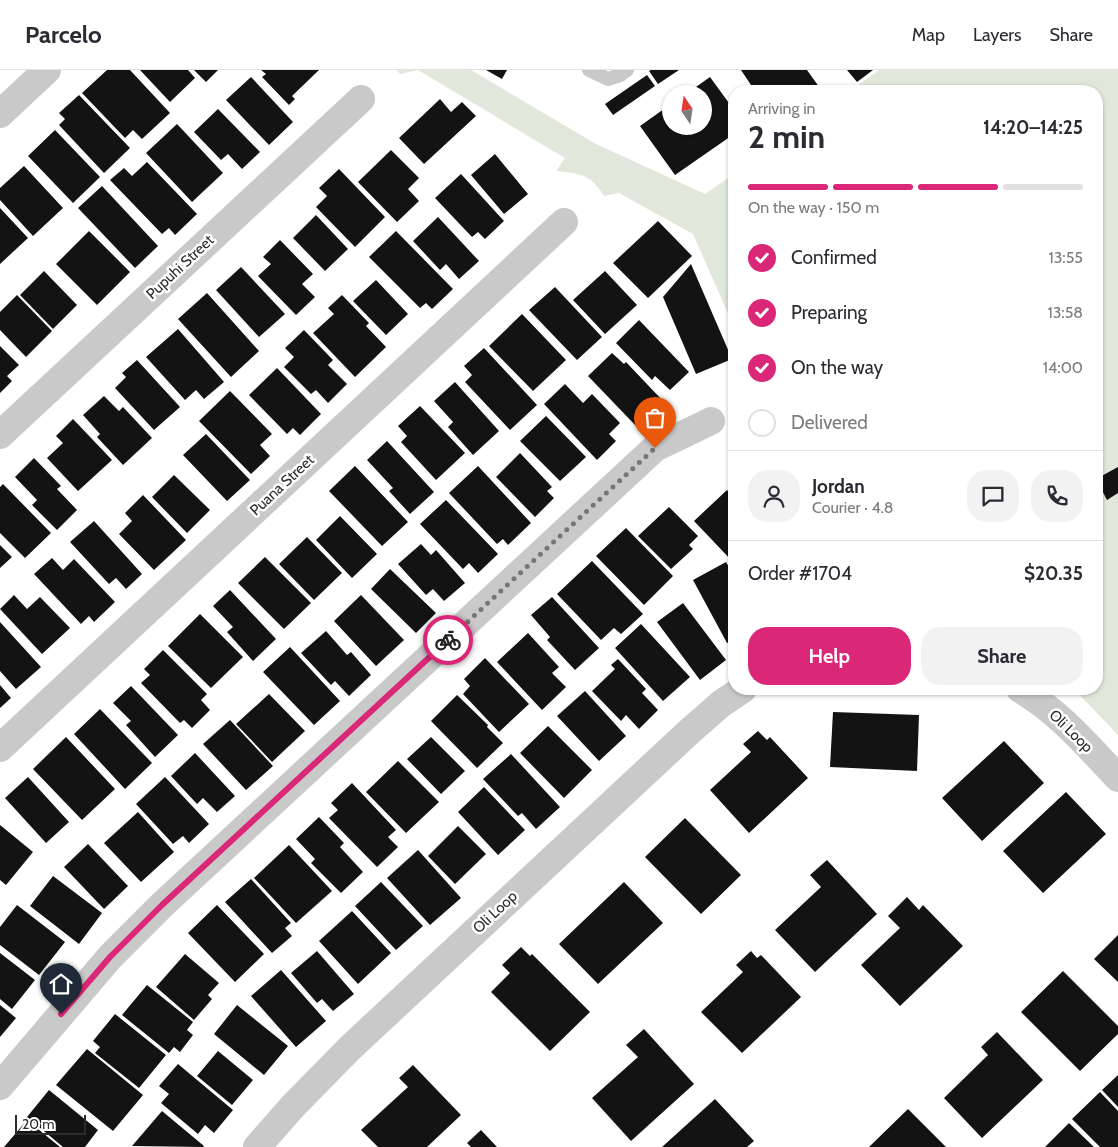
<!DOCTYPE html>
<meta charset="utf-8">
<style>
:root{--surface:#fff;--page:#f2f2f3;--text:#2b2b33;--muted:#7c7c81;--line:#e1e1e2;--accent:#db2777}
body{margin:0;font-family:Cabin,sans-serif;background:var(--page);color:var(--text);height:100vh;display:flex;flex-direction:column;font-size:19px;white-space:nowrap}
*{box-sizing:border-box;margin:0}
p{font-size:16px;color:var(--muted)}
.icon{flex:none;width:28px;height:28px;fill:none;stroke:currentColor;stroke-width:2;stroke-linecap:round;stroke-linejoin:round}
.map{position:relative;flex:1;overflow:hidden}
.sheet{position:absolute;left:728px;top:15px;width:375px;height:610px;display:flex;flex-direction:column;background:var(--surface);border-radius:20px;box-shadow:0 1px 4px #0004}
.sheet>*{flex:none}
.needle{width:32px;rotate:347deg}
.fabs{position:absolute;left:662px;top:15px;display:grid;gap:10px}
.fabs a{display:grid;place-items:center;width:50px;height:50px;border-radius:50%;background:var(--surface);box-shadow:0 1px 4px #0004;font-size:25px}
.scale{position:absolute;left:15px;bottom:12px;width:71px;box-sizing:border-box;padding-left:5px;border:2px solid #2c2c2c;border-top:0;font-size:14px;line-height:18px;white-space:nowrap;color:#2c2c2c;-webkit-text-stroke:4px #fff;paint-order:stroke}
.pin{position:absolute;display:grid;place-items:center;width:42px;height:42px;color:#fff;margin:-51px -21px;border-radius:50% 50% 50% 0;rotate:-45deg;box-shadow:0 0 5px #0007}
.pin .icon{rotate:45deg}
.courier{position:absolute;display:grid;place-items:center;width:50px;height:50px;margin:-25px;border:4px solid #db2777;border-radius:50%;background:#fff;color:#222;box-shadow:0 1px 6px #0007}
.headline em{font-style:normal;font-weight:700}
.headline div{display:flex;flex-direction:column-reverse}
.headline{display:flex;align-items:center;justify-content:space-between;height:85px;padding:0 20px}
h1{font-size:32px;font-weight:700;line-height:38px}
.bar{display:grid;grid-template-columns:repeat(4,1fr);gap:8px 5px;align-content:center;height:60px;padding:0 20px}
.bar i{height:6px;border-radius:4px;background:var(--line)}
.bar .selected{background:var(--accent)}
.bar p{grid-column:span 4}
.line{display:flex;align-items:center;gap:12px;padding:0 20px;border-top:1px solid var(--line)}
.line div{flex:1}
.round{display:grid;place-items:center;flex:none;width:52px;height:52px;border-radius:20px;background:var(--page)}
ol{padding:0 20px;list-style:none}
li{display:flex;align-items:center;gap:15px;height:55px}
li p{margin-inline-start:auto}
li .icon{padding:5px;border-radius:50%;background:var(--accent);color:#fff;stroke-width:4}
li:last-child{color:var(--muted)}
li i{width:28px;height:28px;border:2px solid var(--line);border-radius:50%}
.button{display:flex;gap:10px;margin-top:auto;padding:10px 20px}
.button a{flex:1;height:58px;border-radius:20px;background:var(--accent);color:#fff;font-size:20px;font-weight:700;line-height:58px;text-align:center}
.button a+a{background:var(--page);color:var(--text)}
header{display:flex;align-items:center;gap:30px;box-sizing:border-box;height:70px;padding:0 25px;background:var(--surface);border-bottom:1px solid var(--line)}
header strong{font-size:24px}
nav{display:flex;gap:28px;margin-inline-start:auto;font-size:18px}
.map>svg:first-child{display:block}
.green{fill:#e1e8db}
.building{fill:#131313}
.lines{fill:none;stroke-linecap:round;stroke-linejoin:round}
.lane{stroke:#c9c9c9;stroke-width:14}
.street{stroke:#c9c9c9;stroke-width:28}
.done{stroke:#767676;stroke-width:5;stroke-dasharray:0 9}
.route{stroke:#db2777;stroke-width:6}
.labels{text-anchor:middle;stroke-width:5;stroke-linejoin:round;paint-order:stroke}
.street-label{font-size:15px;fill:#2c2c2c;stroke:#fff}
</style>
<header>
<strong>Parcelo</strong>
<nav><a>Map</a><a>Layers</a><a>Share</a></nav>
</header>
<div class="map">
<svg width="1118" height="1077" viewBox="0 0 1118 1077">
<rect width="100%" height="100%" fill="#fff"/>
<path class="green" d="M397,0H471L596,74L705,124L734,104V257L693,164L619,123L604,126C591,104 579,103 556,101L565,88L418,0L400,4Z
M879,0H1118V665L1074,619H1096V21H850Z"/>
<path class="building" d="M107,0H130L170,43L142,69L133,60L125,68L82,23Z
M140,0H188L195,8L170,32Z
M194,0H218L206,12Z
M261,0H319L292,26L295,29L289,35L262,7L266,4Z
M486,0H507L502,9Z
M651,0H679L658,14L649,1Z
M741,0H807L822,21H755Z
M847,0H873L857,12Z
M647,5L655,16L613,45L605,34Z
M251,7L293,52L269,75L226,30Z
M710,7L734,40V64L675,105L640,56L671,34V56H704V24H686Z
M79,25L130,78L104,103L59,55L65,49L59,43Z
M440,29L451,42L462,32L476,46L424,94L399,68Z
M218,39L260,82L242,99L228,84L221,90L194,62Z
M177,54L223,103L192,132L146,83Z
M55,60L100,107L73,133L28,86Z
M391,80L419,108L408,119L419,131L397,152L358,112Z
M495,84L528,124L504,144L471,105Z
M147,92L197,144L175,165L169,158L162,164L110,110L124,98L132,106Z
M24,96L63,138L33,166L0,130V118Z
M339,99L385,147L355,177L316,137L327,126L319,118Z
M461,104L504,151L485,169L478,162L472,167L435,128Z
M102,116L158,176L135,198L78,138Z
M0,138L28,168L0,194Z
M316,145L348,179L325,201L293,168Z
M438,147L479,191L459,209L446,194L440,200L413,171Z
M658,151L692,186L648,228L613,193Z
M89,161L130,202L97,235L56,194Z
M396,161L453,219L432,239L426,233L420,238L369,187Z
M280,170L313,204L302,214L315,227L296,245L258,206L271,194L263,187Z
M691,194L732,289L696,304L663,227Z
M241,197L285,244L259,267L216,220Z
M44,201L77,235L53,259L20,225Z
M605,201L637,235L605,264L573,230Z
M376,210L408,244L386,265L353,231Z
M555,217L602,267L577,290L529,240Z
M207,223L259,281L231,307L178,249Z
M17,225L52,261L26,287L0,260V242Z
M342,225L369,253L366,256L386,277L355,307L313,263L334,244L328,238Z
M522,244L566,290L533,321L489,276Z
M639,250L689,302L670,320L655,306L652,310L616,273Z
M178,259L224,312L204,329L196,320L185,330L146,287Z
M304,260L333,290L328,295L347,314L328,333L316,320L311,324L284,297L294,287L285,278Z
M0,276L19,295L7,306L12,311L0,323Z
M484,278L537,335L510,360L465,312L472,305L464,296Z
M612,283L624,294L626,292L663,331L636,356L588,306Z
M137,290L180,337L154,360L115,318L126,307L122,303Z
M277,298L321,344L300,365L293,358L287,364L249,325Z
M455,312L499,361L473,385L448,357L453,352L434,331Z
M565,314L583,333L592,324L620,353L609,364L616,371L597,390L544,334Z
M230,321L272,364L260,375L270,386L251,404L199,351Z
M104,326L119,341L123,337L152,368L123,395L97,367L100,364L83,345Z
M420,336L465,383L436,410L401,372L407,366L398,356Z
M546,346L586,387L560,411L520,371Z
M73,349L112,390L78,421L47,388L63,373L56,366Z
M206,364L250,410L227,431L183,385Z
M387,371L434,422L410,444L389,421L393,418L367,390Z
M520,383L552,417L547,421L554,428L535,447L496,407Z
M34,388L61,416L57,419L77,440L57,460L32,435L37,430L15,407Z
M355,396L408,452L382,476L329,421Z
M478,396L531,453L508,475L503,469L497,474L449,423Z
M1118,397V423L1107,430L1096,409Z
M174,405L210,440L187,463L152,427Z
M3,414L51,463L25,488L0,463V417Z
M727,420L734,428V493L694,451Z
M143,425L186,470L154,500L119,464L132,451L125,443Z
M446,430L498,484L478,503L469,493L463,499L420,454Z
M669,437L698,466L689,475L693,479L671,499L638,466Z
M340,446L377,484L352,508L316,470Z
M94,451L142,504L126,519L116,508L109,514L70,472Z
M626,458L673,506L644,535L596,486Z
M307,467L342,503L314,530L279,494Z
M421,474L431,485L436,480L465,513L444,531L433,519L426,525L398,494Z
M0,475L12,487L0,498Z
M265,487L311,533L284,559L238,513Z
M52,488L63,500L74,489L115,532L94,552L89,546L81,554L34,504Z
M592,491L643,544L621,564L614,558L601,570L557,524Z
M726,492L734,506V570L727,573L693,510Z
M390,499L436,543L416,563L371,519Z
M230,520L276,569L253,591L227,562L233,557L213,536Z
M14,525L27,539L40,527L70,558L42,584L0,539Z
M361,525L404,570L376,596L334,551Z
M552,527L599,578L575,600L547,570L550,567L531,545Z
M683,533L726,590L700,610L657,552Z
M200,544L243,587L211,618L168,576Z
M0,552L41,597L16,619L0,601Z
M641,554L690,607L663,631L615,578Z
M326,561L347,585L351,582L371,605L349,626L335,611L331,615L301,583Z
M528,563L559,597L552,603L566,617L542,640L497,592Z
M290,577L340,631L314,655L263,602Z
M163,580L207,624L201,630L210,640L192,658L184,650L180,653L141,613L150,605L144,599Z
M485,588L529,634L499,662L463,624L470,616L464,609Z
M618,589L646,619L642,623L658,640L639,659L626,645L621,651L592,621L615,599L611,595Z
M0,615L11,628L0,638Z
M131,616L178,665L155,687L126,655L131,651L113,633Z
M585,621L626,666L599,691L557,646Z
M269,624L305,661L272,692L236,654Z
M457,625L488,655L487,657L503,673L477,698L431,651Z
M100,639L152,693L125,719L74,664Z
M833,642L919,645L917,701L830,697Z
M230,650L273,696L246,720L203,674Z
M548,656L592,700L564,728L520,683Z
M758,661L767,670L770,667L808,708L749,763L710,720L751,682L743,674Z
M66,667L115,719L82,750L33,699Z
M431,667L465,701L441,724L407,689Z
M1004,671L1044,713L982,771L942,728Z
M195,683L235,726L217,742L203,728L197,734L171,706Z
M511,684L560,737L536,759L522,743L518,746L483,709Z
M398,691L439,732L406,763L366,722Z
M28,707L69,752L46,773L5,728Z
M165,707L209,754L189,773L183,766L173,774L136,734Z
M352,713L396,760L388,767L398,777L377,797L329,748L338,740L331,733Z
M484,717L525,760L498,785L458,742Z
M1066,722L1106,764L1043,823L1003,781Z
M138,742L174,782L141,812L104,773Z
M319,747L344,773L340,777L363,802L341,823L311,793L315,789L296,769Z
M685,748L741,805L701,844L645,787Z
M0,755L33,782L6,815L0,810Z
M458,756L486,784L455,814L428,786Z
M88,774L128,816L104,839L64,797Z
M289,775L332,821L296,853L254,808Z
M418,780L461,828L430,855L387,808Z
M827,790L877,844L815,902L775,860L821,817L810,805Z
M53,806L102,843L79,874L30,836Z
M251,809L291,853L285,858L292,866L272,883L225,832Z
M381,812L423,856L396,880L355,836Z
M624,812L663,853L598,914L559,874Z
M907,827L919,840L923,835L963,876L900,936L861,895L900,858L888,846Z
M17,835L65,872L39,905L0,875V857Z
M217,835L264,884L235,912L188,863Z
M352,841L391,883L358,914L319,871Z
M1118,865V912L1094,889Z
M521,877L530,886L532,884L590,942L550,981L491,922L510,903L502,895Z
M317,881L354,924L333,941L322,929L317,933L291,903Z
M751,881L757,888L761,885L801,927L742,983L701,942L743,902L736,895Z
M0,883L35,910L12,939L0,929Z
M185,884L219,913L208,925L212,929L194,950L156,917Z
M281,900L326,951L296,977L251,926Z
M1063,901L1118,956V964L1080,1001L1021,942Z
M147,915L193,952L187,960L193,965L180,982L174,977L169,983L122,945Z
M0,935L16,948L0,967Z
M237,935L288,976L264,1005L214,964Z
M115,944L166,985L139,1018L95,983L100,977L93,971Z
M644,959L694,1014L631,1071L592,1028L638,987L626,975Z
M997,962L1043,1010L982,1068L944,1028L988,985L981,977Z
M87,979L143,1025L113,1061L56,1015Z
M218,981L253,1010L232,1035L197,1006Z
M178,994L233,1040L214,1063L205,1055L198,1064L161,1033L169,1024L159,1016Z
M413,995L461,1045L427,1077H378L361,1060L408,1017L399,1008Z
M1118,1005V1037L1102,1020Z
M49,1020L98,1060L85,1077H63L27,1047Z
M1100,1022L1118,1041V1077H1100L1072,1049Z
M715,1029L754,1071L747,1077H662Z
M908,1039L946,1077H869Z
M162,1041L204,1076L203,1077L132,1076Z
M27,1050L60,1077H4Z
M1069,1053L1094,1077H1045Z
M481,1060L497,1077H471L467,1073Z"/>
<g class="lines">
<path class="lane" d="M589,0L608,9L620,5L627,0"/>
<path class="street" d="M0,44L47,0
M0,365L361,29
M1020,619C1059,642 1087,675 1118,708
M0,678L564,152
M0,1016L110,887L162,835L655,378L711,351
M257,1077L293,1036L350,978L691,660L722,633L743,619"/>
</g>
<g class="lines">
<path class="done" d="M448,570L655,378"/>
<path class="route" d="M61,944L110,887L162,835L448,570"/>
</g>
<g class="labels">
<g class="street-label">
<text transform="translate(180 197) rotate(-43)" y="5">Pupuhi Street</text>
<text transform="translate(282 415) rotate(-43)" y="5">Puana Street</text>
<text transform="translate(1071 661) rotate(44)" y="5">Oli Loop</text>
<text transform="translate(495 842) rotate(-43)" y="5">Oli Loop</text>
</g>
</g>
</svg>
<div class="fabs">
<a><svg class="needle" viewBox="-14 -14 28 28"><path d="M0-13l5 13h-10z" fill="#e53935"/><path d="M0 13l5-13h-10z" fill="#7c7c81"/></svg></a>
</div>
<div class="scale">20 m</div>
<div class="pin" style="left:655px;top:378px;background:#ea580c"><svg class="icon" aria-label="bag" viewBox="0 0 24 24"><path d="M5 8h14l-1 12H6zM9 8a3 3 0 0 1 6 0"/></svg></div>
<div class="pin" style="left:61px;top:944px;background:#1f2937"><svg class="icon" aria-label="home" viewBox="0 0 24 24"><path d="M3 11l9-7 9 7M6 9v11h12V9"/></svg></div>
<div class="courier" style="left:448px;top:570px"><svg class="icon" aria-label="bike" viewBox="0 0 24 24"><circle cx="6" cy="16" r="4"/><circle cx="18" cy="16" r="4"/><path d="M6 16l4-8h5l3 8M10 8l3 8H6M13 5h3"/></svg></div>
<section class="sheet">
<div class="headline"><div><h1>2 min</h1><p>Arriving in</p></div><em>14:20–14:25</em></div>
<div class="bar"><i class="selected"></i><i class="selected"></i><i class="selected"></i><i></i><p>On the way · 150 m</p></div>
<ol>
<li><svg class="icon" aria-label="check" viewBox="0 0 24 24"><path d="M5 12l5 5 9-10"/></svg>Confirmed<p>13:55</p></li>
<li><svg class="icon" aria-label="check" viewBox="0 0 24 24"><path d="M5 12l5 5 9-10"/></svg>Preparing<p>13:58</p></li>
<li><svg class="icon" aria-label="check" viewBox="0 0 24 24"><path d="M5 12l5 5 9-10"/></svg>On the way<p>14:00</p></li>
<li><i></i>Delivered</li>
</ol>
<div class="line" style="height:90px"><a class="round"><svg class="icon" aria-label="person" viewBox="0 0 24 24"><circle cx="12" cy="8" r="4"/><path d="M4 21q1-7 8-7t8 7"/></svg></a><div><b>Jordan</b><p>Courier · 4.8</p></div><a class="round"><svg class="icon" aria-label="chat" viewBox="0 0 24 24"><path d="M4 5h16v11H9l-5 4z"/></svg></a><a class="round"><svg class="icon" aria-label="phone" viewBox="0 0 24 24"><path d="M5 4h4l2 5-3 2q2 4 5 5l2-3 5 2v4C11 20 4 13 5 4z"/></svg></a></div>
<div class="line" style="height:65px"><div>Order #1704</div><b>$20.35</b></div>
<div class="button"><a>Help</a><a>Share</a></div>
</section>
</div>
